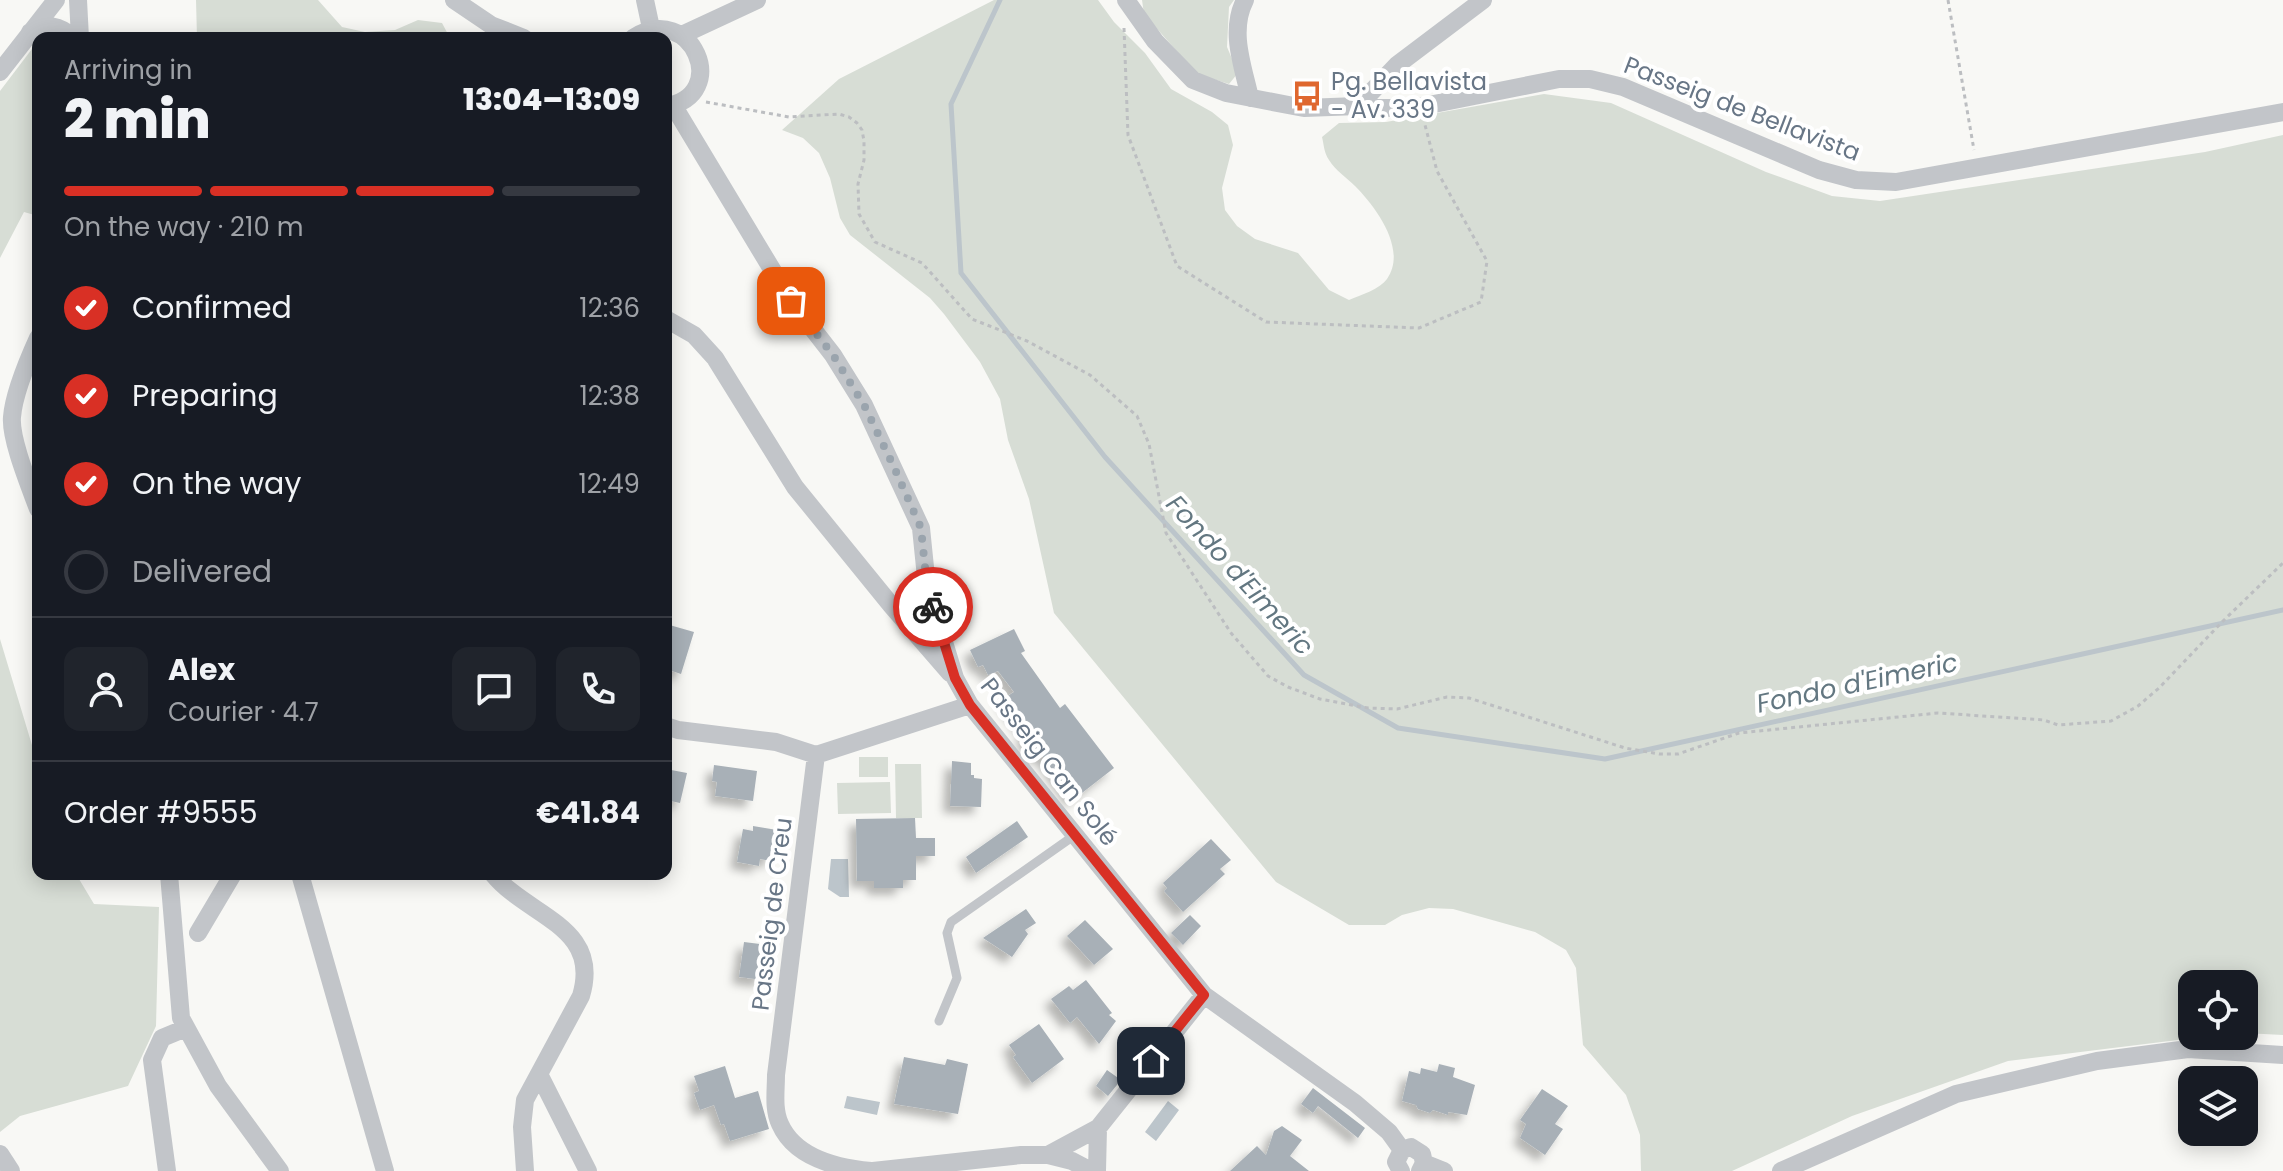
<!DOCTYPE html>
<meta charset="utf-8">
<style>
:root{--surface:#171b24;--page:#20242c;--text:#f1f3f6;--muted:#9ea1a6;--line:#363941;--accent:#d93025}
body{margin:0;font-family:Poppins,sans-serif;background:var(--page);color:var(--text);height:100vh;display:flex;flex-direction:column;font-size:30px;white-space:nowrap}
*{box-sizing:border-box;margin:0}
p{font-size:26px;color:var(--muted)}
.icon{flex:none;width:44px;height:44px;fill:none;stroke:currentColor;stroke-width:2;stroke-linecap:round;stroke-linejoin:round}
.map{position:relative;flex:1;overflow:hidden}
.sheet{position:absolute;left:32px;top:32px;width:640px;height:848px;display:flex;flex-direction:column;background:var(--surface);border-radius:16px;box-shadow:0 4px 20px #0003}
.sheet>*{flex:none}
.fabs{position:absolute;left:2178px;top:970px;display:grid;gap:16px}
.fabs a{display:grid;place-items:center;width:80px;height:80px;border-radius:16px;background:var(--surface);box-shadow:0 4px 20px #0003;font-size:40px}
.pin{position:absolute;display:grid;place-items:center;width:68px;height:68px;color:#fff;margin:-34px;border-radius:16px;box-shadow:0 4px 12px #0006}
.courier{position:absolute;display:grid;place-items:center;width:80px;height:80px;margin:-40px;border:6px solid #d93025;border-radius:50%;background:#fff;color:#222;box-shadow:0 2px 10px #0007}
.head em{font-style:normal;font-weight:800}
.head div{display:flex;flex-direction:column-reverse}
.head{display:flex;align-items:center;justify-content:space-between;height:136px;padding:0 32px}
h1{font-size:52px;font-weight:800;line-height:60px}
.bar{display:grid;grid-template-columns:repeat(4,1fr);gap:12px 8px;align-content:center;height:96px;padding:0 32px}
.bar i{height:10px;border-radius:6px;background:var(--line)}
.bar .active{background:var(--accent)}
.bar p{grid-column:span 4}
.line{display:flex;align-items:center;gap:20px;padding:0 32px;border-top:2px solid var(--line)}
.line div{flex:1}
.round{display:grid;place-items:center;flex:none;width:84px;height:84px;border-radius:16px;background:var(--page)}
ol{padding:0 32px;list-style:none}
li{display:flex;align-items:center;gap:24px;height:88px}
li p{margin-inline-start:auto}
li .icon{padding:8px;border-radius:50%;background:var(--accent);color:#fff;stroke-width:4}
li:last-child{color:var(--muted)}
li i{width:44px;height:44px;border:4px solid var(--line);border-radius:50%}
.map>svg:first-child{display:block}
.green{fill:#d7ddd5}
.water{fill:#bcc5cb}
.lines{fill:none;stroke-linecap:round;stroke-linejoin:round}
.stream{stroke:#bcc5cb;stroke-width:5}
.building{fill:#a8b0b7;filter:url(#shadow)}
.path{stroke:#bcbec1;stroke-width:3;stroke-dasharray:4 4;stroke-linecap:butt}
.lane{stroke:#c2c5c9;stroke-width:9}
.street{stroke:#c2c5c9;stroke-width:18}
.done{stroke:#9aa4ad;stroke-width:8;stroke-dasharray:0 14.4}
.route{stroke:#d93025;stroke-width:10}
.labels{text-anchor:middle;stroke-width:8;stroke-linejoin:round;paint-order:stroke}
.poi-label{font-size:24px;fill:#687686;stroke:#fff;text-anchor:start}
.street-label{font-size:24px;fill:#687686;stroke:#fff}
.water-label{font-size:26px;font-style:italic;fill:#637781;stroke:#fff}
</style>
<div class="map">
<svg width="2283" height="1171" viewBox="0 0 2283 1171">
<defs>
<filter id="shadow"><feDropShadow dx="-7" dy="7" stdDeviation="4" flood-color="#0004"/></filter>
</defs>
<rect width="100%" height="100%" fill="#f8f8f5"/>
<path class="green" d="M196,0H318L342,27L365,32L395,30L418,20L442,23L450,38H197Z
M994,0H1098L1114,22L1145,53L1171,89L1212,112L1228,125L1233,145L1222,188L1225,210L1237,226L1255,239L1298,253L1329,290L1349,300C1361,295 1380,289 1387,279C1408,249 1375,206 1355,186C1346,177 1336,171 1329,160C1324,153 1324,145 1322,137L1339,123L1386,122L1544,94L1611,103L1766,172L1832,196L1880,201L2205,152L2283,135V1035L2244,1033V984H2192V1036H2210L2008,1061L1852,1116L1732,1171H1641L1640,1135L1626,1095L1583,1045L1576,968L1566,950L1535,932L1453,909L1429,908L1402,915L1385,925H1349L1276,882L1054,613L1029,499L1008,440L1000,399L980,362L944,314L930,298L850,235L840,218L830,178L819,153L803,138L782,130L839,79Z
M1142,0H1234L1229,7L1227,47L1238,73L1229,84L1197,74L1144,14Z
M38,41V216L24,212L0,258V91Z
M0,639L38,765V874H76L94,904L159,907L156,1026L128,1086L20,1116L0,1132Z
M859,757H888V777H859Z
M895,764H921L922,818H896Z
M890,782L891,813L838,814L837,783Z"/>
<path class="water" d="M831,859H848L849,897H840L828,889Z
M847,1096L880,1102L877,1115L844,1108Z
M1168,1101L1179,1110L1156,1141L1145,1132Z"/>
<g class="lines">
<path class="stream" d="M1000,0L951,104L961,273L1105,457L1304,675L1398,728L1605,759L2283,610"/>
</g>
<path class="building" d="M666,624L694,632L681,674L666,669Z
M1014,629L1025,651L1021,653L1060,708L1065,704L1114,768L1073,800L1041,754L1037,757L1022,737L1027,733L1003,699L1014,692L998,671L988,675L983,665L978,667L970,650Z
M952,761L971,763V775H974V778L982,779L981,807L950,806Z
M714,765L757,771L753,801L715,796L717,782L712,781Z
M666,769L687,773L680,803L666,800Z
M915,818L916,838H935V856H916V880H903V888H874V881H857L856,819Z
M1017,821L1028,837L976,873L966,857Z
M753,826L777,830L771,861L760,859L759,866L737,862L743,829L753,831Z
M1211,839L1231,860L1220,869L1225,874L1183,912L1164,891L1167,888L1163,883Z
M1026,909L1036,923L1025,930L1028,934L1012,957L983,938Z
M1190,915L1201,926L1183,945L1171,933Z
M1085,920L1113,949L1094,965L1067,936Z
M744,942L768,945L763,980L739,977Z
M1086,980L1112,1013L1109,1015L1116,1021L1099,1044L1077,1017L1070,1023L1051,999L1069,986L1073,990Z
M1039,1024L1064,1059L1032,1083L1013,1057L1016,1055L1009,1045Z
M904,1057L945,1065L947,1059L968,1064L958,1114L894,1104Z
M1439,1064L1455,1068L1453,1077L1475,1085L1467,1115L1448,1112V1115L1433,1110L1430,1113L1418,1109L1416,1105L1402,1101L1409,1071L1420,1074L1421,1068L1437,1072Z
M725,1066L735,1098L758,1091L769,1129L730,1141L724,1124L721,1125L714,1105L700,1110L694,1093L699,1091L694,1076Z
M1107,1070L1121,1080L1108,1096L1096,1086Z
M1313,1088L1365,1128L1358,1138L1318,1106L1313,1113L1301,1104Z
M1542,1089L1568,1106L1555,1124L1563,1129L1545,1155L1520,1138L1526,1124L1520,1120Z
M1282,1126L1302,1140L1290,1156L1309,1171H1230L1257,1146L1266,1155L1274,1131Z"/>
<g class="lines">
<path class="path" d="M1948,0L1974,150
M1124,28L1128,135L1177,266L1266,322L1419,328L1481,302L1487,261L1437,171L1425,125
M706,102L789,117L839,114L849,117L857,123L862,130L864,141V160L858,184L859,214L875,242L922,263L972,319L1027,341L1090,375L1137,416L1149,444L1166,533L1231,633L1268,676L1288,687L1320,699L1368,708L1397,709L1447,697L1469,698L1625,748L1659,754H1678L1739,733L1938,713L2044,720L2058,725L2111,721L2138,706L2159,688L2223,621L2283,563"/>
<path class="lane" d="M939,1021L957,978L947,933L951,922L1075,835"/>
<path class="street" d="M78,0L80,38
M454,0L491,25L524,38
M645,0L651,28
M1126,0L1155,41L1193,80L1226,93L1304,108L1358,106L1409,109L1559,79H1590L1623,87L1819,170L1856,180L1896,182L2283,112
M1245,0C1229,31 1243,66 1250,98
M30,32C48,23 59,25 74,38
M684,34L757,0
M633,38C692,0 732,96 666,106
M0,72L56,0
M673,105L791,301L833,355L864,405L921,528L927,587L955,678L970,705L1204,995L1355,1103L1389,1132L1402,1150
M1358,106L1397,65L1483,0
M666,319L694,335L715,358L795,487L891,605L950,673
M38,338C28,360 14,392 12,417C10,439 30,487 38,509
M666,726L678,730L776,742L816,755
M816,755L776,1075C776,1091 773,1109 780,1124C795,1158 838,1168 871,1171
M816,755L970,705
M169,874L181,1018L218,1086L280,1171
M300,874L385,1171
M493,874C528,917 602,926 581,996L525,1100L522,1127L525,1171
M198,933L233,874
M540,1076L588,1171
M1402,1150L1411,1147L1422,1154L1424,1163L1420,1171
M0,1154L11,1171
M1048,1155L1098,1128
M1424,1163L1444,1171
M167,1171L152,1060L162,1038L186,1028
M873,1171L1021,1155H1048L1072,1161L1091,1171
M1097,1171L1098,1128L1204,995
M1401,1171L1396,1162L1402,1150
M1781,1171L1956,1094L2097,1061L2188,1049L2283,1055"/>
</g>
<g class="lines">
<path class="done" d="M791,301L833,355L864,405L893,465L921,528L927,587L933,607"/>
<path class="route" d="M933,607L955,678L970,705L1204,995L1151,1061"/>
</g>
<defs>
<g id="bus-bare" transform="scale(2.4)"><path d="M-5-6H5V4H4V6H2V4H-2V6H-4V4H-5ZM-3.5-4V0h7V-4ZM-3.5 1.2v1.5H-2V1.2ZM2 1.2v1.5H3.5V1.2Z" fill="#df672e" stroke="#fff" stroke-width="2.5" paint-order="stroke"/></g>
</defs>
<g fill-rule="evenodd">
<use href="#bus-bare" x="1307" y="96"/>
</g>
<g class="labels">
<g class="poi-label">
<text x="1331" y="90">Pg. Bellavista<tspan x="1331" dy="28">- Av. 339</tspan></text>
</g>
<g class="street-label">
<text transform="translate(1742 109) rotate(21)" y="8">Passeig de Bellavista</text>
<text transform="translate(1049 762) rotate(52)" y="8">Passeig Can Solé</text>
<text transform="translate(772 914) rotate(-83)" y="8">Passeig de Creu</text>
</g>
<g class="water-label">
<text transform="translate(1240 575) rotate(48)" y="9">Fondo d'Eimeric</text>
<text transform="translate(1857 683) rotate(-12)" y="9">Fondo d'Eimeric</text>
</g>
</g>
</svg>
<div class="fabs">
<a><svg class="icon" aria-label="locate" viewBox="0 0 24 24"><circle cx="12" cy="12" r="6"/><path d="M12 2v4M12 18v4M2 12h4M18 12h4"/></svg></a>
<a><svg class="icon" aria-label="layers" viewBox="0 0 24 24"><path d="M12 4l9 5-9 5-9-5zM3 14l9 5 9-5"/></svg></a>
</div>
<div class="pin" style="left:791px;top:301px;background:#ea580c"><svg class="icon" aria-label="bag" viewBox="0 0 24 24"><path d="M5 8h14l-1 12H6zM9 8a3 3 0 0 1 6 0"/></svg></div>
<div class="pin" style="left:1151px;top:1061px;background:#1f2937"><svg class="icon" aria-label="home" viewBox="0 0 24 24"><path d="M3 11l9-7 9 7M6 9v11h12V9"/></svg></div>
<div class="courier" style="left:933px;top:607px"><svg class="icon" aria-label="bike" viewBox="0 0 24 24"><circle cx="6" cy="16" r="4"/><circle cx="18" cy="16" r="4"/><path d="M6 16l4-8h5l3 8M10 8l3 8H6M13 5h3"/></svg></div>
<section class="sheet">
<div class="head"><div><h1>2 min</h1><p>Arriving in</p></div><em>13:04–13:09</em></div>
<div class="bar"><i class="active"></i><i class="active"></i><i class="active"></i><i></i><p>On the way · 210 m</p></div>
<ol>
<li><svg class="icon" aria-label="check" viewBox="0 0 24 24"><path d="M5 12l5 5 9-10"/></svg>Confirmed<p>12:36</p></li>
<li><svg class="icon" aria-label="check" viewBox="0 0 24 24"><path d="M5 12l5 5 9-10"/></svg>Preparing<p>12:38</p></li>
<li><svg class="icon" aria-label="check" viewBox="0 0 24 24"><path d="M5 12l5 5 9-10"/></svg>On the way<p>12:49</p></li>
<li><i></i>Delivered</li>
</ol>
<div class="line" style="height:144px"><a class="round"><svg class="icon" aria-label="person" viewBox="0 0 24 24"><circle cx="12" cy="8" r="4"/><path d="M4 21q1-7 8-7t8 7"/></svg></a><div><b>Alex</b><p>Courier · 4.7</p></div><a class="round"><svg class="icon" aria-label="chat" viewBox="0 0 24 24"><path d="M4 5h16v11H9l-5 4z"/></svg></a><a class="round"><svg class="icon" aria-label="phone" viewBox="0 0 24 24"><path d="M5 4h4l2 5-3 2q2 4 5 5l2-3 5 2v4C11 20 4 13 5 4z"/></svg></a></div>
<div class="line" style="height:104px"><div>Order #9555</div><b>€41.84</b></div>
</section>
</div>
